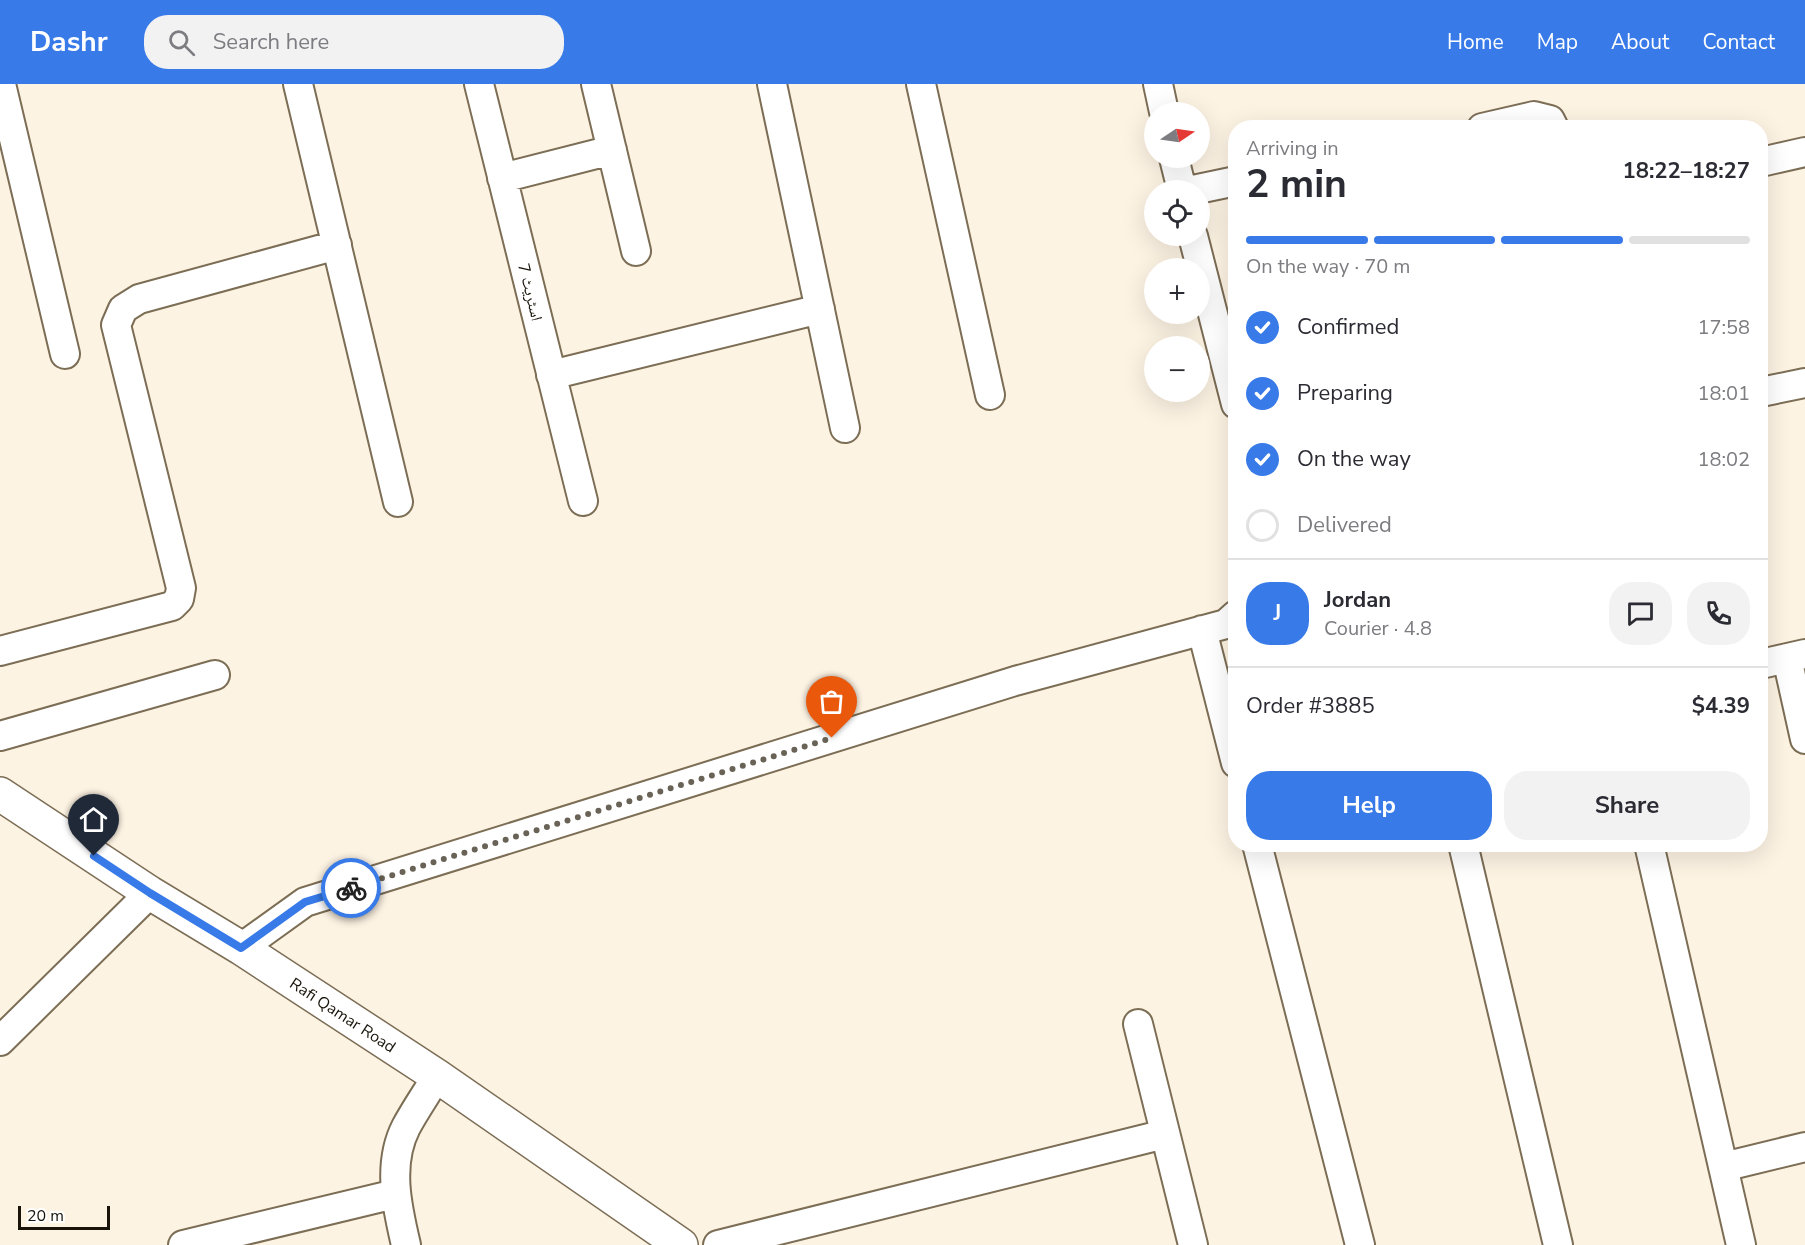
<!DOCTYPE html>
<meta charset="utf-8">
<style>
:root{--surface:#fff;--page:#f2f2f3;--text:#2b2b33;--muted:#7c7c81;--line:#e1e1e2;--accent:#377ae8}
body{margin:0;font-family:"Nunito Sans","Noto Naskh Arabic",sans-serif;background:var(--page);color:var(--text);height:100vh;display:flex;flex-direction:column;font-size:22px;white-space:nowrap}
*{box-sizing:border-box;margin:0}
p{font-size:20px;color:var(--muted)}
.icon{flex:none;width:33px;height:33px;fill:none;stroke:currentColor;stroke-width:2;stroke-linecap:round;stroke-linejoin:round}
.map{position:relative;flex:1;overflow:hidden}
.panel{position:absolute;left:1228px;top:36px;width:540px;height:732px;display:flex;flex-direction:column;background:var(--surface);border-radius:24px;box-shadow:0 6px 24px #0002}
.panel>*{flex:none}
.needle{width:39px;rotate:77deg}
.controls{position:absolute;left:1144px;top:18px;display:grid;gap:12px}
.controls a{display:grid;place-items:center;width:66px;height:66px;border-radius:50%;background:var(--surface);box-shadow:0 6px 24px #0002;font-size:30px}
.scale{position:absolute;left:18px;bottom:15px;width:92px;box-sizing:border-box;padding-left:6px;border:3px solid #19140a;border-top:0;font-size:16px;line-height:21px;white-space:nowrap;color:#19140a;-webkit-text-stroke:4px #fff;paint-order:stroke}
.pin{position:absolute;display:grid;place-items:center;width:51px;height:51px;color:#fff;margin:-62px -26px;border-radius:50% 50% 50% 0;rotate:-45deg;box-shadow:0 0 6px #0007}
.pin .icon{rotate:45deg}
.courier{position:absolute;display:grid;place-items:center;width:60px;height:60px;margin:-30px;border:4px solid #377ae8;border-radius:50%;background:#fff;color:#222;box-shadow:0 2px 8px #0007}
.overview em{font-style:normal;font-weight:700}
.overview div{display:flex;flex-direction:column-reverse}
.overview{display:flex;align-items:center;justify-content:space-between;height:102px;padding:0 18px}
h1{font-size:39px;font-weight:700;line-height:45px}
.bar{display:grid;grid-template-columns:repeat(4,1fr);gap:9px 6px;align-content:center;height:72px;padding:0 18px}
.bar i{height:8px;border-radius:4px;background:var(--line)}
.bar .on{background:var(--accent)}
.bar p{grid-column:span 4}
.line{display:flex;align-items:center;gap:15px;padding:0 18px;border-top:2px solid var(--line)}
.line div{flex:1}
.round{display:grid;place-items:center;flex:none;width:63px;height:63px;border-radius:24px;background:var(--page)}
ol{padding:0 18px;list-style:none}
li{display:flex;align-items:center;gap:18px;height:66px}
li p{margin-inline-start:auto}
li .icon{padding:6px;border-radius:50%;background:var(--accent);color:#fff;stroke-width:4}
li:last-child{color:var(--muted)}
li i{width:33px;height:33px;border:3px solid var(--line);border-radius:50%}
.primary-button{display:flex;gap:12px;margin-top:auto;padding:12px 18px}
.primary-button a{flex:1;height:69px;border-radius:24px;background:var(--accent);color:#fff;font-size:24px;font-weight:700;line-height:69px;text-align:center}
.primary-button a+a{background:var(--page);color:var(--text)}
header{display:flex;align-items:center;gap:36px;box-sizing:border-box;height:84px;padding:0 30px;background:var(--accent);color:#fff}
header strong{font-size:28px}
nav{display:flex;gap:33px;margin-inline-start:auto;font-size:21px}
.search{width:420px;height:54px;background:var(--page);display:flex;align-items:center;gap:15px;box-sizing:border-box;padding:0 21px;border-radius:24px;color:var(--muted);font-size:22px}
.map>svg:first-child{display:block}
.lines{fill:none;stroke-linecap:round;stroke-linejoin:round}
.minor-casing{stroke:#7c6d55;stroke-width:32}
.tertiary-casing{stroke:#7c6d55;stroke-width:36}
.minor{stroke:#fff;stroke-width:28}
.tertiary{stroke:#fff;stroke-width:33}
.done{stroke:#696256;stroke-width:6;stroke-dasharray:0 10.8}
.route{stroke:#377ae8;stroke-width:8}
.labels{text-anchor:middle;stroke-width:4.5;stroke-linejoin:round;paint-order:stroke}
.street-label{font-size:16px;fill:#19140a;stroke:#fff}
</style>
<header>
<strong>Dashr</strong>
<div class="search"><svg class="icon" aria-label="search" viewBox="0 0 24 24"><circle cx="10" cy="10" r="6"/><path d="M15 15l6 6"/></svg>Search here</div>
<nav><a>Home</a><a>Map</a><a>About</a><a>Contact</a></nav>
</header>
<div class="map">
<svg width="1805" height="1161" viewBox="0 0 1805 1161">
<rect width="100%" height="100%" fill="#fdf3e3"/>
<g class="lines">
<g class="minor-casing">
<path id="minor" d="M1,0L65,270
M298,0L398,418
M479,0L583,417
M596,0L636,167
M772,0L845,344
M921,0L990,311
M1158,0L1164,28
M1482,44L1534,32L1550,36L1554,44
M1174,74L1182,106
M1761,78L1805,68
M502,94L612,66
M1193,106L1236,97
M1193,152L1236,320
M551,291L820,225
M1761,308L1805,299
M1202,546L1236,679
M0,567L172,522L179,515L181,504L116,241L123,225L139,215L337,161
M1787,574L1805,655
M1761,580L1805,570
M0,652L215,591
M1257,760L1360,1161
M1463,760L1558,1161
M1649,760L1741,1161
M241,864L305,818L1015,597L1226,540L1236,531
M1138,940L1193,1161
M0,957L150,809
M1723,1083L1805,1063
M183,1161L395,1110
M406,1161C397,1123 387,1080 406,1043C415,1026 427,1009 437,992
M718,1161L1165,1050"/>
</g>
<g class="tertiary-casing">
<g id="tertiary">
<path id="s1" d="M0,710L150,809L241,864L437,992L681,1161"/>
</g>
</g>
<use href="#minor" class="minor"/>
<use href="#tertiary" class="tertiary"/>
</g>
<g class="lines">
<path class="done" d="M351,804L832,654"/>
<path class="route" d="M94,772L150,809L241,864L305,818L351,804"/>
</g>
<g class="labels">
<g class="street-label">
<text transform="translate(531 208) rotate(76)" y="6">اسٹریٹ 7</text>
<text dy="6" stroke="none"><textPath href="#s1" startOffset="408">Rafi Qamar Road</textPath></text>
</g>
</g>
</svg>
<div class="controls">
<a><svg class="needle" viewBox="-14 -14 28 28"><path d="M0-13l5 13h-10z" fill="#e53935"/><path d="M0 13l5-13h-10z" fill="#7c7c81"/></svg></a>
<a><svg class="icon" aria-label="locate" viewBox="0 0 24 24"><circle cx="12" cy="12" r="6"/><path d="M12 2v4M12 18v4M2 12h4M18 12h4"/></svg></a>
<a>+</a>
<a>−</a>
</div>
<div class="scale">20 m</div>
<div class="pin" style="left:832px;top:654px;background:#ea580c"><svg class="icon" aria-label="bag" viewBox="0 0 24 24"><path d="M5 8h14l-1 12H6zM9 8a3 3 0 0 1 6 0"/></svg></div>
<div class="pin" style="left:94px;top:772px;background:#1f2937"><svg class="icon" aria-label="home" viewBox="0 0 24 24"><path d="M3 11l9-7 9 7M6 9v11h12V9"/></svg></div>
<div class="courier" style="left:351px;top:804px"><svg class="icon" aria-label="bike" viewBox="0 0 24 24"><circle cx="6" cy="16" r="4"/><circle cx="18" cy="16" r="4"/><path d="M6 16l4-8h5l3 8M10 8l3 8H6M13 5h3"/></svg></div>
<section class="panel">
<div class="overview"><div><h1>2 min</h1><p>Arriving in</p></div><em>18:22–18:27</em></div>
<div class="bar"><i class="on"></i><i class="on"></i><i class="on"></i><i></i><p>On the way · 70 m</p></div>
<ol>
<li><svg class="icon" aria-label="check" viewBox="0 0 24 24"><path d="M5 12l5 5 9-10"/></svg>Confirmed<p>17:58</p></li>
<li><svg class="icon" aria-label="check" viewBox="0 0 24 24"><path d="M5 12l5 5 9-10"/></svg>Preparing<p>18:01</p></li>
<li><svg class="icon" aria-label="check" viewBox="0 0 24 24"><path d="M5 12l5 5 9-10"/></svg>On the way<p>18:02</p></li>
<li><i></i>Delivered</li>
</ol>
<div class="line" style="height:108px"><b class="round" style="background:var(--accent);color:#fff">J</b><div><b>Jordan</b><p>Courier · 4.8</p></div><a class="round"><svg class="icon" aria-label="chat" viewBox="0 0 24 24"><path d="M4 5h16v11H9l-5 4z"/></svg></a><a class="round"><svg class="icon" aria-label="phone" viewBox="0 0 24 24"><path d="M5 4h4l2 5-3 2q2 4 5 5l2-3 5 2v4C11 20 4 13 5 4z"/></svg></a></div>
<div class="line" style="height:78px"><div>Order #3885</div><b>$4.39</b></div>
<div class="primary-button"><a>Help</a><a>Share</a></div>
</section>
</div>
